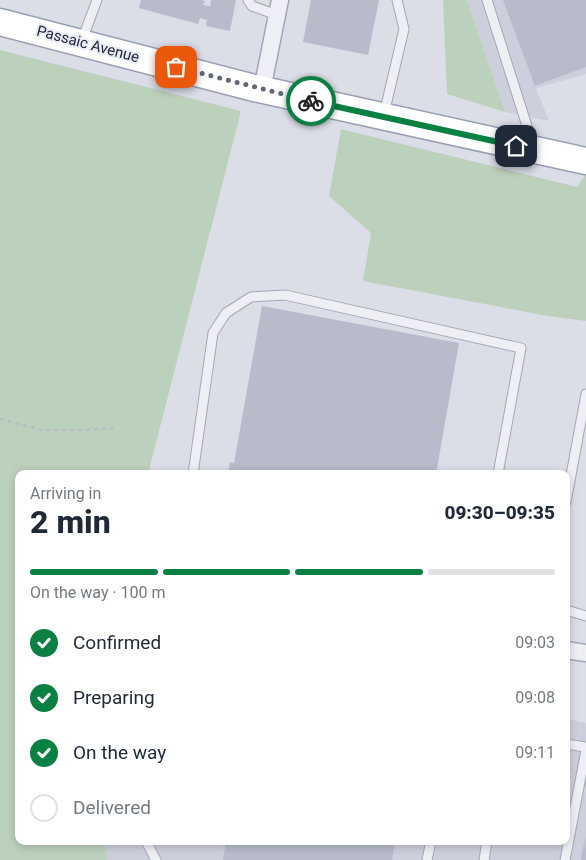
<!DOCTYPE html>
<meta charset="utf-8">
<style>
:root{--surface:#fff;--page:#f2f2f3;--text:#1f2937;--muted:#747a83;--line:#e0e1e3;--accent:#0b8043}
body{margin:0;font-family:Roboto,sans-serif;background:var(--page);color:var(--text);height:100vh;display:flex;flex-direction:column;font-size:19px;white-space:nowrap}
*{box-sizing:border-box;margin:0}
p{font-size:16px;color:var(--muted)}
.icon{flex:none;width:28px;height:28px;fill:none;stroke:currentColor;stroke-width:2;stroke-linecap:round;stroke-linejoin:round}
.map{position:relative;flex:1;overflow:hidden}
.panel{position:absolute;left:15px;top:470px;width:555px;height:375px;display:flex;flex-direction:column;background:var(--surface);border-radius:10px;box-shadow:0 2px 8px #0003}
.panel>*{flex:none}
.pin{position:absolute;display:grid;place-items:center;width:42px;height:42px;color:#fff;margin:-21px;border-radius:10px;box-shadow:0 2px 8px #0006}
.courier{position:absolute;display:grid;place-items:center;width:50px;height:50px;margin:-25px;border:4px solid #0b8043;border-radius:50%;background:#fff;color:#222;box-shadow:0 1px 6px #0007}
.head em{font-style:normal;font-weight:800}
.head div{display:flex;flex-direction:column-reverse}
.head{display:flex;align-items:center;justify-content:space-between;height:85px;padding:0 15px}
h1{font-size:32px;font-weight:800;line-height:38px}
.bar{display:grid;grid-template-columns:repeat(4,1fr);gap:8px 5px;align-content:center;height:60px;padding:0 15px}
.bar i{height:6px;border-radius:4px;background:var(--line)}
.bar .active{background:var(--accent)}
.bar p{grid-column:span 4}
ol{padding:0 15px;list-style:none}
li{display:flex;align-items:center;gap:15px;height:55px}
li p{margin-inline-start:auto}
li .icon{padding:5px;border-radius:50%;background:var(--accent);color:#fff;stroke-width:4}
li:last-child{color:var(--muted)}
li i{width:28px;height:28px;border:2px solid var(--line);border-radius:50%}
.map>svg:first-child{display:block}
.built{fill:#cdcfdc}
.green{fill:#bcd1bb}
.building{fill:#b8bbca}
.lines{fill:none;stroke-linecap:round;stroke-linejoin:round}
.service-casing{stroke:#a4a7b4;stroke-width:11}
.minor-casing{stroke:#a4a7b4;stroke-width:19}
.primary-casing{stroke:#9a9eb3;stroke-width:29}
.path{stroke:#b9bbc5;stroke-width:2.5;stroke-dasharray:4 4;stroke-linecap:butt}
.service{stroke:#eeeff5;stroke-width:9}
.minor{stroke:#eeeff5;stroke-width:16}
.primary{stroke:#fff;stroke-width:26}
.done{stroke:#646779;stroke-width:5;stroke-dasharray:0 9}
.route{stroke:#0b8043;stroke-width:6}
.labels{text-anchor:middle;stroke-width:4;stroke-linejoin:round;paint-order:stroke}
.street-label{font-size:15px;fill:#24283e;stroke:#eaecf5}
</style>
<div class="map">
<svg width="586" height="860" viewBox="0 0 586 860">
<rect width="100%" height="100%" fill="#dbdde7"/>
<path class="built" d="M467,0H586V74L536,88L549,121L505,112Z
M566,719L586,723V860H99L103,841H566Z"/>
<path class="green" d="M443,0H467L505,112L447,94Z
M0,50L241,111L148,474H19V841H104L107,860H0Z
M341,129L577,187L586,174V321L548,316L363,281L371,233L329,196Z"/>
<path class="building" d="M141,0H201L205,1L203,5L210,6L211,0H236L230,31L206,26L207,20L200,18L198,24L139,8Z
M311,0H379L368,55L303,42Z
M503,0H586V67L535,86Z
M262,306L459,343L436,474H228L230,462L234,463Z
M585,837L586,860H581Z
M226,841H395L392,860H223Z"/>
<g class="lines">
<g class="service-casing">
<path id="service" d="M248,0L252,6L277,15
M487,0L533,145
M82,40L97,0
M384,114L404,29L397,0
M193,474L213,333L226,313L251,297L285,295L521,348L498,474
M566,502L586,394
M566,610L586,616
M566,744L586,747
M146,841L156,860
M427,860L431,841
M484,860L487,841
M565,860L586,750"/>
</g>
<g class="minor-casing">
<path id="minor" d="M262,90L280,0
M566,650L586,653"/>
</g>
<g class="primary-casing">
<path id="primary" d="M0,22L254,88L586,161"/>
</g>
<path class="path" d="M0,419L41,430H81L113,428"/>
<use href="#service" class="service"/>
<use href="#minor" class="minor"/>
<use href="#primary" class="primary"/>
</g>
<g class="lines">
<path class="done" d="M176,67L311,101"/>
<path class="route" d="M311,101L516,146"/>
</g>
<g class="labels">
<g class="street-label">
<text transform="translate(88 44) rotate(15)" y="5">Passaic Avenue</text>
</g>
</g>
</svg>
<div class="pin" style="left:176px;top:67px;background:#ea580c"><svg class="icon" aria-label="bag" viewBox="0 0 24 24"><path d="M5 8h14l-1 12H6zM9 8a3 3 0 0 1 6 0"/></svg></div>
<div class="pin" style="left:516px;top:146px;background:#1f2937"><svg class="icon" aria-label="home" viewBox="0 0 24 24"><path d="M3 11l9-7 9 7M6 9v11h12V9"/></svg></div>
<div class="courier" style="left:311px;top:101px"><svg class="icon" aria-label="bike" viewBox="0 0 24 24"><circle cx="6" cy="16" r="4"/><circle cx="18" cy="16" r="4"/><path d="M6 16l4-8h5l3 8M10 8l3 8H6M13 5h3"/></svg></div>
<section class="panel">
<div class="head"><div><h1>2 min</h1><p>Arriving in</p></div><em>09:30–09:35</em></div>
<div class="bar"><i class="active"></i><i class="active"></i><i class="active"></i><i></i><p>On the way · 100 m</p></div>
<ol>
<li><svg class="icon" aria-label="check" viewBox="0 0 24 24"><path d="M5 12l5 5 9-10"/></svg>Confirmed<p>09:03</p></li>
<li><svg class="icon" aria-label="check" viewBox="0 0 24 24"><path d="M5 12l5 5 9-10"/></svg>Preparing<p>09:08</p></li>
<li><svg class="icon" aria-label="check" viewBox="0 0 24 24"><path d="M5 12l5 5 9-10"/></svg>On the way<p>09:11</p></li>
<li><i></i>Delivered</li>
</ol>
</section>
</div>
